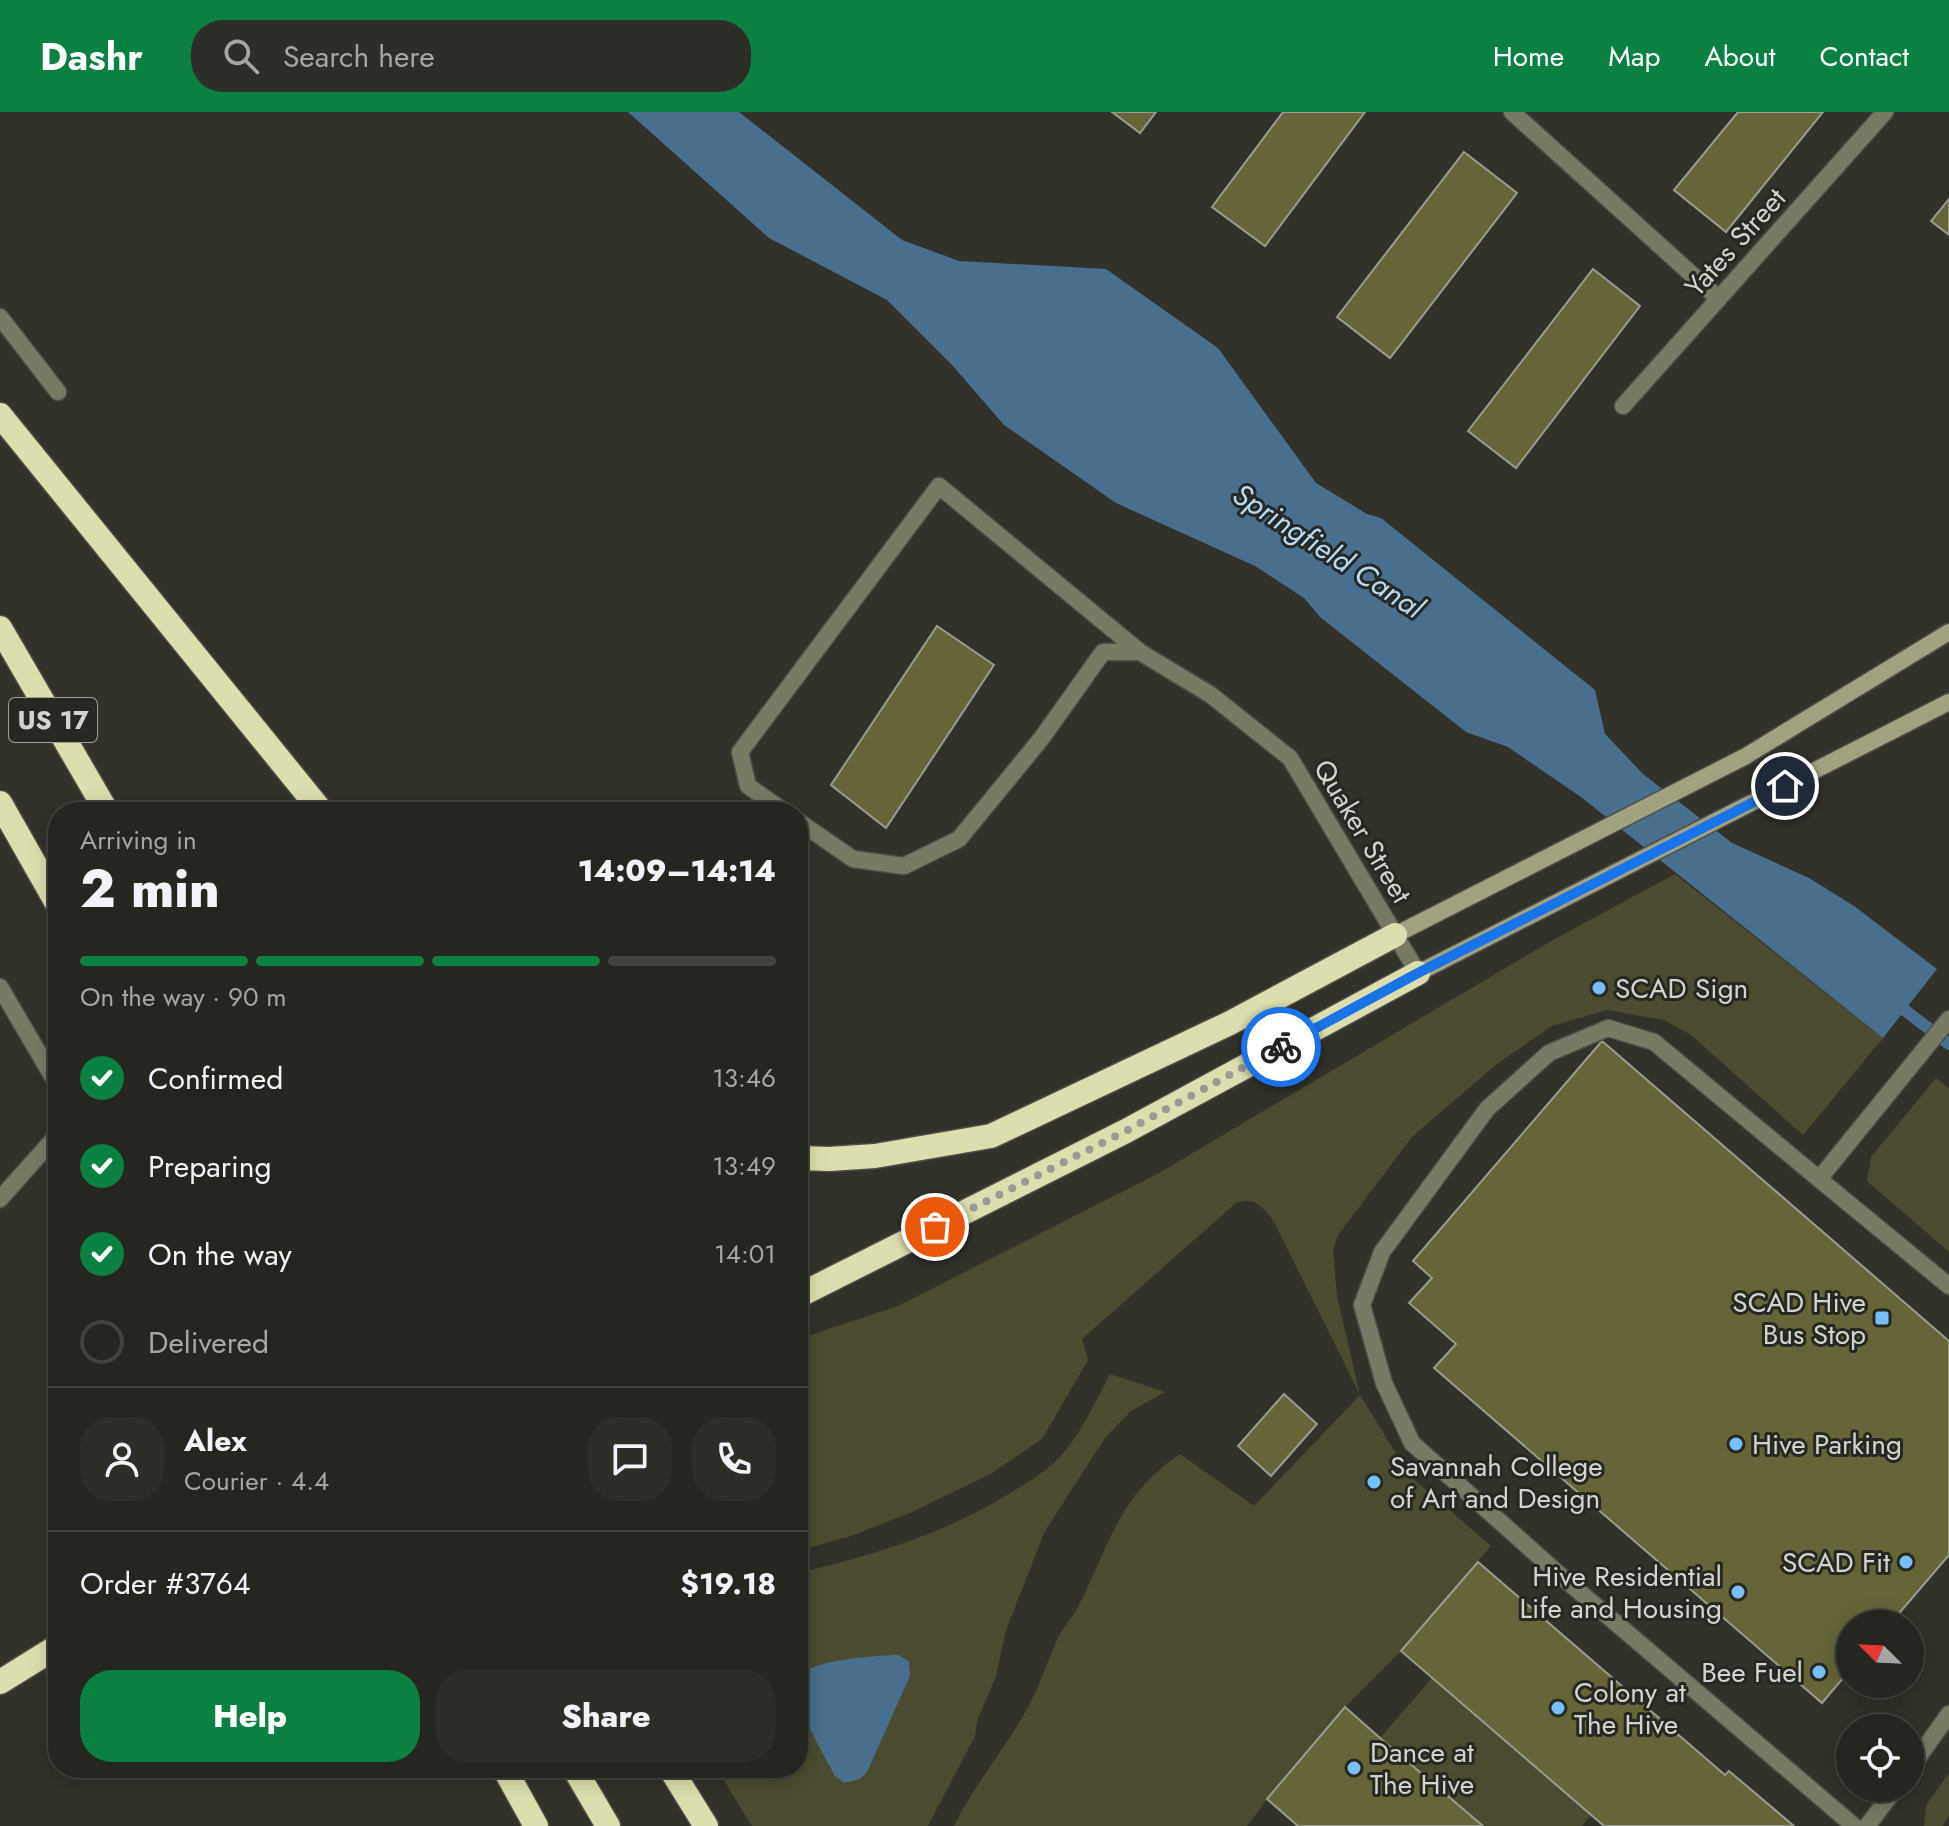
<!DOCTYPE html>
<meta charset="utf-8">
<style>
:root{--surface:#262620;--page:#2e2e29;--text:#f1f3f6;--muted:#a4a5a5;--line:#42433e;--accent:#0b8043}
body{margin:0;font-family:Jost,sans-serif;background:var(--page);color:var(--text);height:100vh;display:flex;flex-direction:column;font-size:30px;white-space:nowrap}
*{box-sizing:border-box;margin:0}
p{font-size:26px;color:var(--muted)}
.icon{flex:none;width:44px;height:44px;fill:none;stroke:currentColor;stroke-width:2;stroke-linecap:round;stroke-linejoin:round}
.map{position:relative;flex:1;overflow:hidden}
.details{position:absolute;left:48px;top:690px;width:760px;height:976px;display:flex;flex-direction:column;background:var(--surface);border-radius:32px;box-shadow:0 4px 20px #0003,0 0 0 2px var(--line)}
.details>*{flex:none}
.needle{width:52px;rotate:294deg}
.fabs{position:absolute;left:1836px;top:1498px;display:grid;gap:16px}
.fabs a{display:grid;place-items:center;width:88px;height:88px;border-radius:50%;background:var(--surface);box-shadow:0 4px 20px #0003,0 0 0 2px var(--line);font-size:40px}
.pin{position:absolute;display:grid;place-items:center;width:68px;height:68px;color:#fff;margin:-34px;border:4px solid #fff;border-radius:50%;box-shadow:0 2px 8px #0007}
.courier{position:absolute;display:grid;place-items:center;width:80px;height:80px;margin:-40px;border:6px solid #1a73e8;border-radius:50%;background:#fff;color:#222;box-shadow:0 2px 10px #0007}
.summary em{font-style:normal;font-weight:800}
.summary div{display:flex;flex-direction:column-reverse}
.summary{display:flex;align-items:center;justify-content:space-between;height:136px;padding:0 32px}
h1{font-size:52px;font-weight:800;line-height:60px}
.bar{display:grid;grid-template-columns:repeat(4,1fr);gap:12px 8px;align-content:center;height:96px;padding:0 32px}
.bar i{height:10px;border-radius:6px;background:var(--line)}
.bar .selected{background:var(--accent)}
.bar p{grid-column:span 4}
.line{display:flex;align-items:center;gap:20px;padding:0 32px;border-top:2px solid var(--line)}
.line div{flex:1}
.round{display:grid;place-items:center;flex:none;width:84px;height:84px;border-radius:32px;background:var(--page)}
ol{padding:0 32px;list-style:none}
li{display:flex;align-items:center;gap:24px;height:88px}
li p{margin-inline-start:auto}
li .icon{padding:8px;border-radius:50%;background:var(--accent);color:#fff;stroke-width:4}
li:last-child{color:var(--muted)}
li i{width:44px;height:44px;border:4px solid var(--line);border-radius:50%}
.primary-button{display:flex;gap:16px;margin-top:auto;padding:16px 32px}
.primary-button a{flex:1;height:92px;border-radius:32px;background:var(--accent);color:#fff;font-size:32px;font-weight:800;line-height:92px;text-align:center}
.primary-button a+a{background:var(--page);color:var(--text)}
header{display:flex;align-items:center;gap:48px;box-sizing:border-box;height:112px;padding:0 40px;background:var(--accent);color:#fff}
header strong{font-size:38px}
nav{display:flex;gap:44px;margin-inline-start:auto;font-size:28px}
.search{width:560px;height:72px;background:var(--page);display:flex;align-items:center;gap:20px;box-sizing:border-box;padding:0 28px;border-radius:32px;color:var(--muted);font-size:30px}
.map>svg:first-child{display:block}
.green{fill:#4b4b31}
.water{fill:#486f8d}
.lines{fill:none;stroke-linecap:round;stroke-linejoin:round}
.stream{stroke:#486f8d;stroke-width:12}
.building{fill:#656538;stroke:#9a9b92;stroke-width:2}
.lane-casing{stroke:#4f4f49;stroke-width:19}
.street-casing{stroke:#4f4f49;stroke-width:19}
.secondary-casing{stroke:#4f4f49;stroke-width:19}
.highway-casing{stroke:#4f4f49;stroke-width:27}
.lane{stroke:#797a66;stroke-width:16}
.street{stroke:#797a66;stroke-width:16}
.secondary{stroke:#a2a283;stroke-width:16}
.highway{stroke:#dddead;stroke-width:24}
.done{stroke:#9b9b96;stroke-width:8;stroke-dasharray:0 14.4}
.route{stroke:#1a73e8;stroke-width:10}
.poi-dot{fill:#76c0f7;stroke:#282822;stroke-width:3}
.labels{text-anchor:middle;stroke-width:6;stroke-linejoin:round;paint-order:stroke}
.shield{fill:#282822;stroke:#a0a09b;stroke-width:2}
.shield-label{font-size:26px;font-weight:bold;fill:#d3d4cf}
.street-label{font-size:28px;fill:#d3d4cf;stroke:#282822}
.poi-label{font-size:28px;fill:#d3d4cf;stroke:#282822;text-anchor:start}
.water-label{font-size:30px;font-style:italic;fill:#b6dbf9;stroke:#282822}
</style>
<header>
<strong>Dashr</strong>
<div class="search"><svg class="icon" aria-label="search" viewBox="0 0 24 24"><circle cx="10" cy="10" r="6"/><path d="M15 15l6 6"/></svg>Search here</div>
<nav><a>Home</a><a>Map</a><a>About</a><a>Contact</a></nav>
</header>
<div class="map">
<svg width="1949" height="1714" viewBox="0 0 1949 1714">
<rect width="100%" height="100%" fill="#32322b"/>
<path class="green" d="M1675,762L1883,926L1803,1023L1691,923L1664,908L1607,898L1552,914L1497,952L1412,1025L1338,1123L1333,1138L1337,1184L1360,1283L1410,1364L1491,1434L1401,1539L1345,1595L1267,1687L1247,1714H954C975,1671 1006,1636 1028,1595C1041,1572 1048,1545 1060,1522C1065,1513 1072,1506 1077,1497C1109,1435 1118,1383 1180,1342L1254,1394L1360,1283L1275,1112C1265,1097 1256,1084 1236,1091L1082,1227L1088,1248L1042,1327L992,1361L912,1400L854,1423L798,1439V1227L898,1194L1159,1061L1551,829Z
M1936,966L1949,976V1140L1867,1069L1871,1045Z
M1110,1262L1165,1280L1131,1299L1105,1326L1045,1419L1006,1518L996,1564L977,1609L975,1624L928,1714H752L716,1656H798V1461C874,1443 948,1421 1015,1378C1030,1369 1046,1359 1059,1346C1081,1322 1095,1290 1110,1262Z
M1432,1566L1591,1703L1582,1714H1483L1380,1626Z
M1949,1661V1703L1943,1714H1924L1926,1693Z"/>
<path class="water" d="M628,0H739L902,128L959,149L1106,157L1218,236L1316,371L1367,402L1381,406L1595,578L1605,622L1643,662L1732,731L1809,766L1854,794L1937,857L1883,926L1581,685L1508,635L1466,620L1320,505L1304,486L1255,454L1116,391L1004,313L953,254L887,188L769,126Z
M898,1543L909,1549L910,1564L867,1660L860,1667L844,1671L835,1664C823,1641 792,1591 798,1567C803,1548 880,1543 898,1543Z"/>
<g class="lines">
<path class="stream" d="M1894,890L1949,932"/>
</g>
<path class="building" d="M1112,0H1156L1140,21Z
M1283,0H1365L1265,134L1212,95Z
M1738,0H1823L1726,120L1674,78Z
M1464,40L1517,81L1390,246L1337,205Z
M1949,87V123L1931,109Z
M1593,157L1640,194L1516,356L1468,319Z
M937,514L994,553L886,716L831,673Z
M1602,929L1949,1229V1443L1890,1512H1850V1558L1822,1591L1434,1256L1456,1232L1409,1191L1432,1166L1413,1149Z
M1284,1282L1317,1312L1271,1364L1238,1334Z
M1478,1450L1725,1663L1729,1659L1794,1714H1604L1401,1539Z
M1345,1595L1380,1626L1483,1714H1298L1267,1687Z"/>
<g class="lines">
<g class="lane-casing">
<path id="lane" d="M785,700L748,674L740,640L939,374L1140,540L1211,583L1251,615
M798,709L853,747L904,754L959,727L1041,627L1103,540H1140
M0,875L58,974
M0,1087L58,1022
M1362,1193L1382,1140L1487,997L1549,941L1608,916L1654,930L1819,1067"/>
</g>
<g class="street-casing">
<path id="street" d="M1512,0L1719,187
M0,205L58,280
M1623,294L1885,0
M1251,615L1290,646L1418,861
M1949,907L1819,1067L1949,1174
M1362,1193L1384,1271L1412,1331L1562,1465L1854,1714
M1910,1657L1949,1602
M1867,1714L1896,1676"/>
</g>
<g class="secondary-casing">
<path id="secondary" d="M1395,823L1746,644L1949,520
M1418,861L1949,590"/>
</g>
<g class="highway-casing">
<path id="highway" d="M0,303L322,700
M0,516L107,700
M0,691L58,793
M798,1046L829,1047L875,1044L991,1024L1230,911L1395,823
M798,1184L1126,1019L1418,861
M0,1570L58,1534
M504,1656L536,1714
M574,1656L608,1714
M670,1656L706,1714"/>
</g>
<use href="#lane" class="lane"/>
<use href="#street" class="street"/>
<use href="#secondary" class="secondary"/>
<use href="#highway" class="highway"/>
</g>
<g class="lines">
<path class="done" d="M935,1115L1126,1019L1281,935"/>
<path class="route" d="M1281,935L1418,861L1785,674"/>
</g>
<g class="poi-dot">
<circle cx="1599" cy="876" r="8"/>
<rect x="1874" y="1198" width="16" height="16" rx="4"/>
<circle cx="1736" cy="1332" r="8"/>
<circle cx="1374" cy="1370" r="8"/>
<circle cx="1906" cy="1450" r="8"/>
<circle cx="1738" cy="1480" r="8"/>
<circle cx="1819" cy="1560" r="8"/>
<circle cx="1558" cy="1596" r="8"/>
<circle cx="1354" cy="1656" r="8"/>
</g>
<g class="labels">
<rect class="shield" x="9" y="586" width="88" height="44" rx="6"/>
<g class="shield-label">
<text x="53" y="617">US 17</text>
</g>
<g class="street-label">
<text transform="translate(1735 130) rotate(-48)" y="10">Yates Street</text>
<text transform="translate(1363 719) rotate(59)" y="10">Quaker Street</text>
</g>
<g class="poi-label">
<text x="1615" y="886">SCAD Sign</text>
<text x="1866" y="1200" text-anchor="end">SCAD Hive<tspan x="1866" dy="32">Bus Stop</tspan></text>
<text x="1752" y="1342">Hive Parking</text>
<text x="1390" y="1364">Savannah College<tspan x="1390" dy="32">of Art and Design</tspan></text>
<text x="1890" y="1460" text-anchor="end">SCAD Fit</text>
<text x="1722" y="1474" text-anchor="end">Hive Residential<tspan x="1722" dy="32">Life and Housing</tspan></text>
<text x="1803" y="1570" text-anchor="end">Bee Fuel</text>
<text x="1574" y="1590">Colony at<tspan x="1574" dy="32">The Hive</tspan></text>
<text x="1370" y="1650">Dance at<tspan x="1370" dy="32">The Hive</tspan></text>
</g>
<g class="water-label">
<text transform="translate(1328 439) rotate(33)" y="10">Springfield Canal</text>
</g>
</g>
</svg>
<div class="fabs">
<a><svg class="needle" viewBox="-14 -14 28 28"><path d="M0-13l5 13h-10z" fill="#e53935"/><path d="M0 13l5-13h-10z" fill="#a4a5a5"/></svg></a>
<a><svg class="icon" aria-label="locate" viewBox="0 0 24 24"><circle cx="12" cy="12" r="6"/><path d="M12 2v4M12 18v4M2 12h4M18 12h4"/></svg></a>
</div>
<div class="pin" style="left:935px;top:1115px;background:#ea580c"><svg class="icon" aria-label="bag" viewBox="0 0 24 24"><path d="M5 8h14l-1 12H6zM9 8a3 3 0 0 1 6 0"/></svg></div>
<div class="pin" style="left:1785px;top:674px;background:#1f2937"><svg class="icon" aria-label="home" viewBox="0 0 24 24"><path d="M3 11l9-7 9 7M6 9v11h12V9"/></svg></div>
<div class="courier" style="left:1281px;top:935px"><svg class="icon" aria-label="bike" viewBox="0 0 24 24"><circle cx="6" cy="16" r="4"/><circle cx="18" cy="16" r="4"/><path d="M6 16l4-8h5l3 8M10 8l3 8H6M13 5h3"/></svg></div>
<section class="details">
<div class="summary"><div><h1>2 min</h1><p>Arriving in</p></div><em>14:09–14:14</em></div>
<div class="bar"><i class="selected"></i><i class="selected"></i><i class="selected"></i><i></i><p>On the way · 90 m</p></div>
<ol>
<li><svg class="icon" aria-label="check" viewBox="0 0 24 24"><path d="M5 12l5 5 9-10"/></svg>Confirmed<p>13:46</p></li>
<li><svg class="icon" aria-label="check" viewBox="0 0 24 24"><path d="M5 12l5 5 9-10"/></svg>Preparing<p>13:49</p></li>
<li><svg class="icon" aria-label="check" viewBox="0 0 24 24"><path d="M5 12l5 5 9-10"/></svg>On the way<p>14:01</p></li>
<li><i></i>Delivered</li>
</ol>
<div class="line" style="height:144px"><a class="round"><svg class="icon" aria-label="person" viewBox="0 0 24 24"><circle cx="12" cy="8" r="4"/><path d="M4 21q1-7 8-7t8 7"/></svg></a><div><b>Alex</b><p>Courier · 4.4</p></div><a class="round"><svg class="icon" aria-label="chat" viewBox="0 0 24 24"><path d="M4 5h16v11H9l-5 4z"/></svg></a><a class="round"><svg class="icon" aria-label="phone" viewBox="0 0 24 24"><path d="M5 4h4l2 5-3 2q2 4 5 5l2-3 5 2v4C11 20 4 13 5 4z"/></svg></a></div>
<div class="line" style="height:104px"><div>Order #3764</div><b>$19.18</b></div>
<div class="primary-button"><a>Help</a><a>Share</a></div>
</section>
</div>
